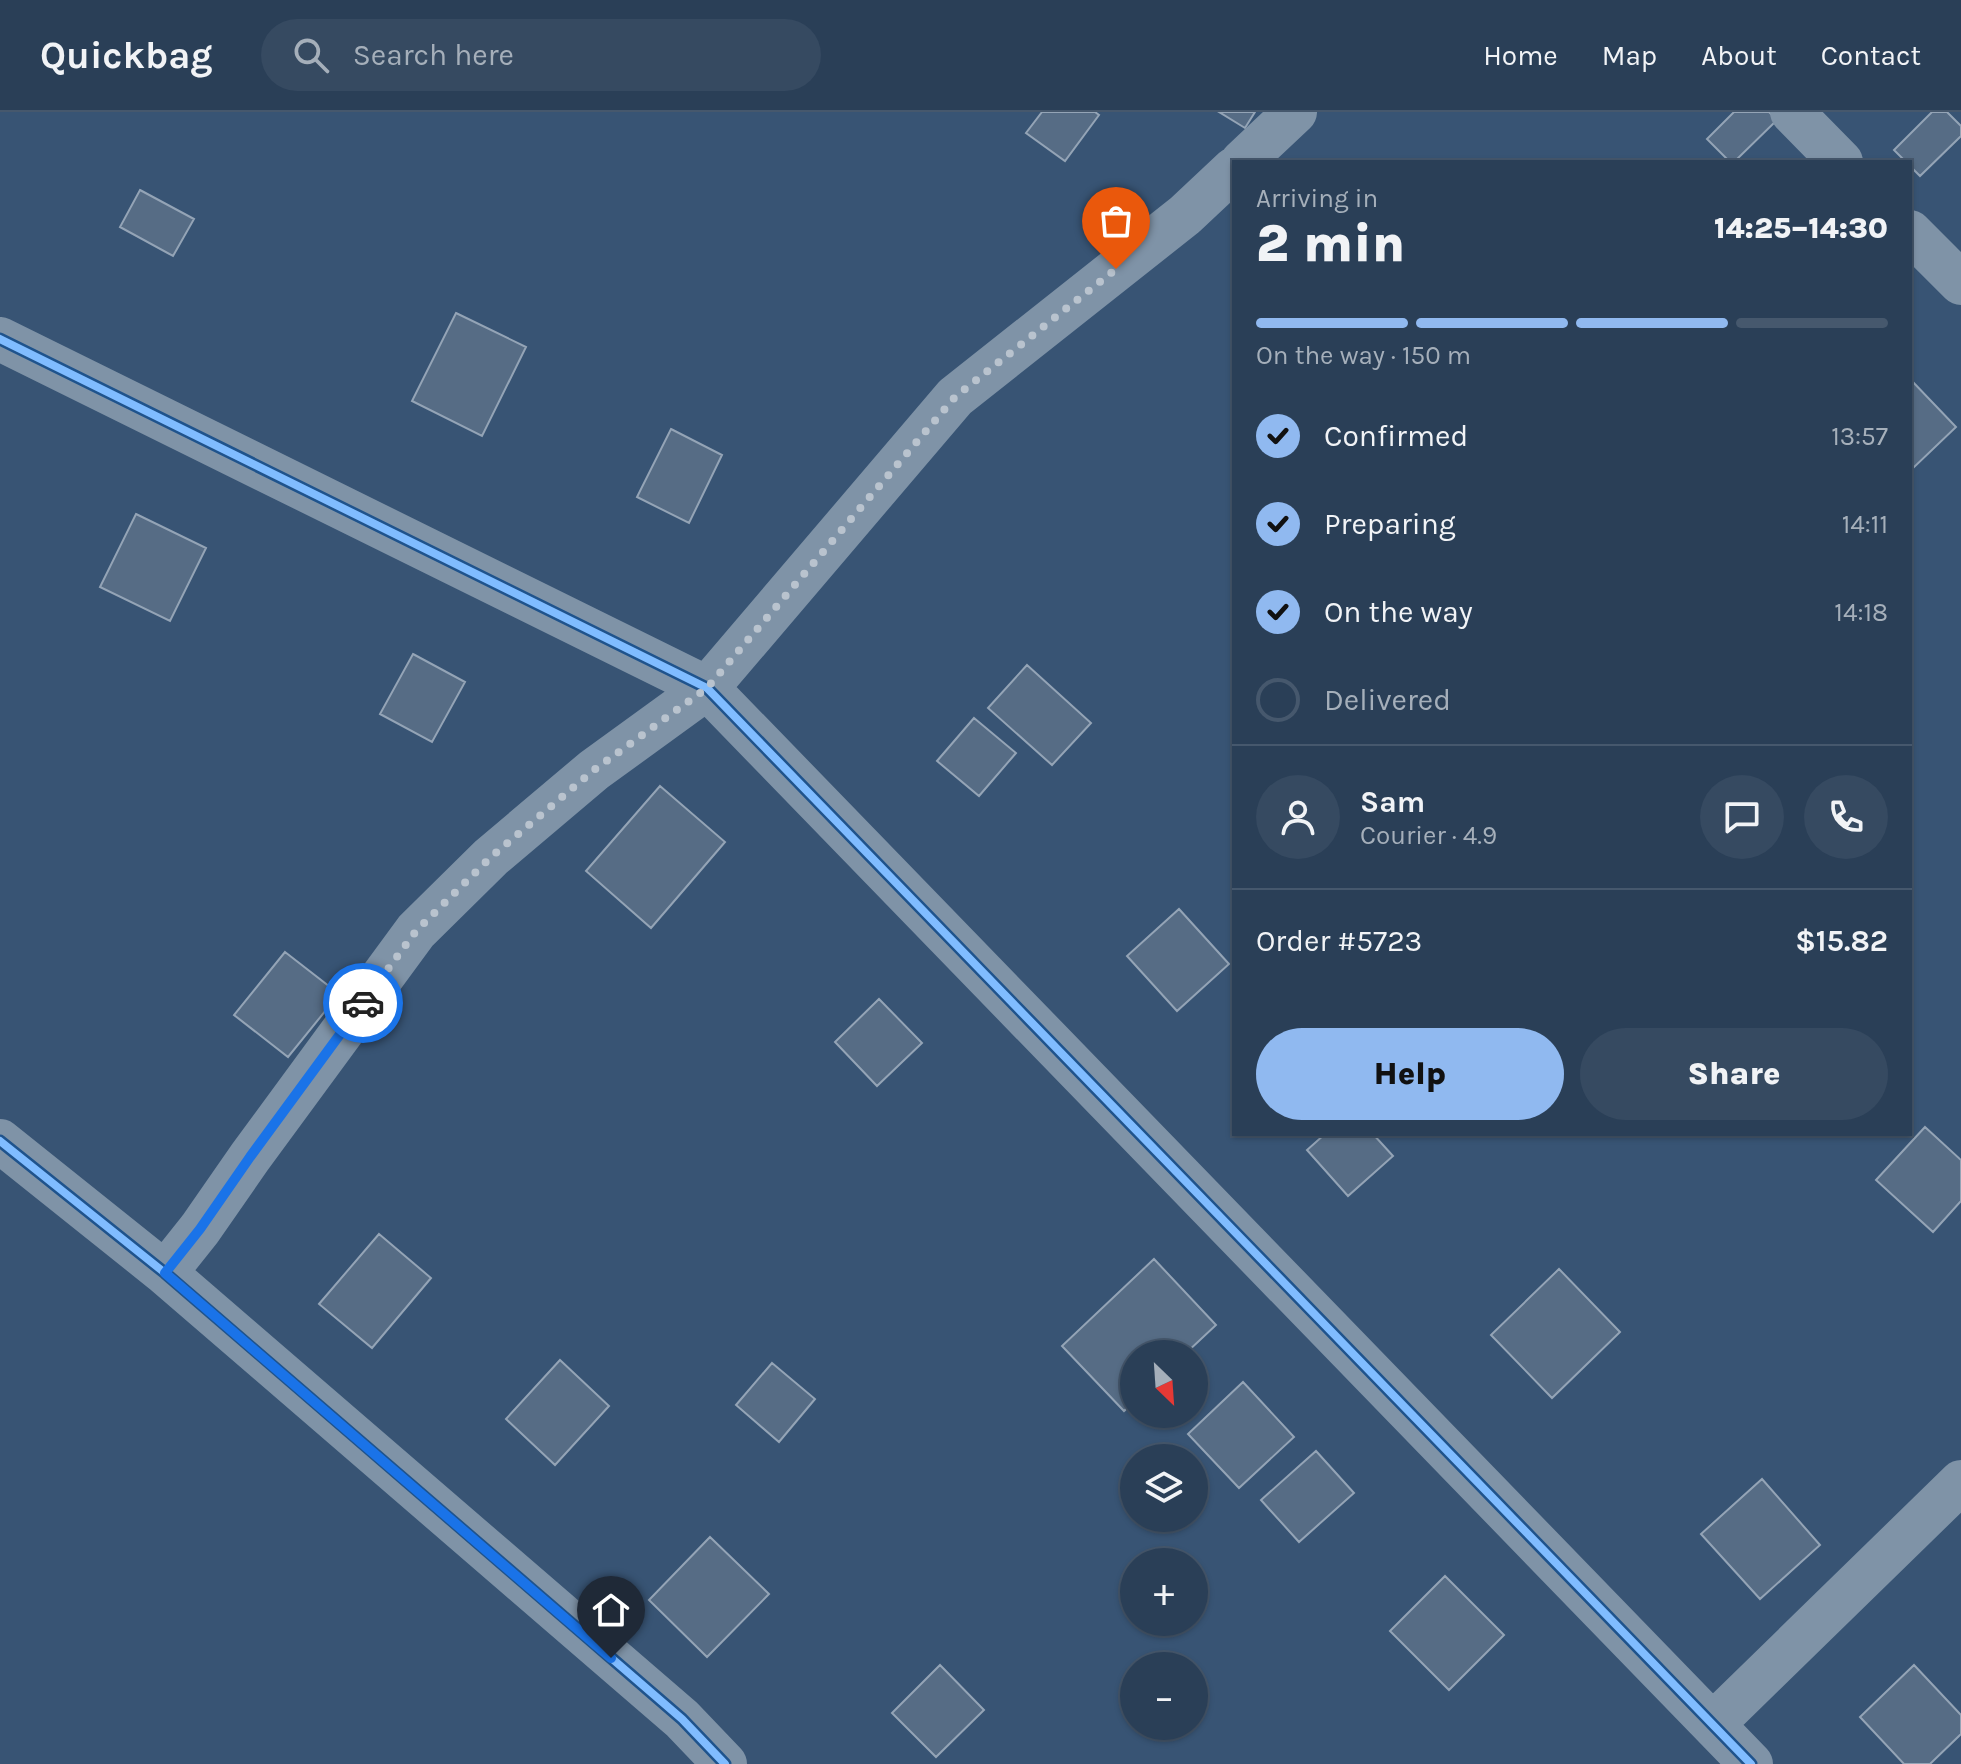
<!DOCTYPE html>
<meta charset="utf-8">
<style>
:root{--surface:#2a3f57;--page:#364a61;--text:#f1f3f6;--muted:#a5afba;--line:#46586d;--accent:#90b9f0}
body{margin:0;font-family:Karla,sans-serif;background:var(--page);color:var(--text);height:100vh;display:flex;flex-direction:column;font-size:30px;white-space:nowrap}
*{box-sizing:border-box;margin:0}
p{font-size:26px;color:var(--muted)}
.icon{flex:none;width:44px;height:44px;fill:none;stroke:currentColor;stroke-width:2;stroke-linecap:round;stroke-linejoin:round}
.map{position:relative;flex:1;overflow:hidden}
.side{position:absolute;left:1232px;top:48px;width:680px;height:976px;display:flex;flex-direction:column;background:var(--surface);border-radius:0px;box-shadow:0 2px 6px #0004,0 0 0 2px var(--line)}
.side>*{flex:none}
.needle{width:52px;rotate:155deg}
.buttons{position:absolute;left:1120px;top:1228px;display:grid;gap:16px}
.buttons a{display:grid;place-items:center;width:88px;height:88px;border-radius:50%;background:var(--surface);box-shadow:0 2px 6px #0004,0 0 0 2px var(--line);font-size:40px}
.pin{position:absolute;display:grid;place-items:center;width:68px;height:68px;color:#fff;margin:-82px -34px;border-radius:50% 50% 50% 0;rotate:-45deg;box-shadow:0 0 8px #0007}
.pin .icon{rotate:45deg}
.courier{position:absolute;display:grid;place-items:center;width:80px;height:80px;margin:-40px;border:6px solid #1a73e8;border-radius:50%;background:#fff;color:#222;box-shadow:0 2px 10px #0007}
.headline em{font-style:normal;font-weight:800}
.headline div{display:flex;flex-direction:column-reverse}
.headline{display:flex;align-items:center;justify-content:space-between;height:136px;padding:0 24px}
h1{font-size:52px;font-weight:800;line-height:60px}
.bar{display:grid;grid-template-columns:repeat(4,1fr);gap:12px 8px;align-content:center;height:96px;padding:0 24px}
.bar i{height:10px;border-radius:6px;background:var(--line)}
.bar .on{background:var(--accent)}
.bar p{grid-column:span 4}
.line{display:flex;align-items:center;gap:20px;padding:0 24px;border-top:2px solid var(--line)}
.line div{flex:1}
.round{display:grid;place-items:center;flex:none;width:84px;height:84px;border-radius:42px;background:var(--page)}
ol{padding:0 24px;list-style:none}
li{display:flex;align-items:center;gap:24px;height:88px}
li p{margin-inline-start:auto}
li .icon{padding:8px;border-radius:50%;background:var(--accent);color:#111;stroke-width:4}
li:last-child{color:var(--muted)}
li i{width:44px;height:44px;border:4px solid var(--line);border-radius:50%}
.cta{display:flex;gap:16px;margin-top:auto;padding:16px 24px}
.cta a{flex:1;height:92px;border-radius:48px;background:var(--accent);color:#111;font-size:32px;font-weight:800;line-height:92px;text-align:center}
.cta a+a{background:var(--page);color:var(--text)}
header{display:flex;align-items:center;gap:48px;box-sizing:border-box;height:112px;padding:0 40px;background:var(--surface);border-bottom:2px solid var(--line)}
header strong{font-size:38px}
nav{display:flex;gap:44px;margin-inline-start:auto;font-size:28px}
.search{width:560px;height:72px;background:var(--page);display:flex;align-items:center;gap:20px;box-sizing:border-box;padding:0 28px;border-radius:44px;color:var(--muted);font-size:30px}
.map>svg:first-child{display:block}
.building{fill:#566c85;stroke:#94a4b6;stroke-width:2}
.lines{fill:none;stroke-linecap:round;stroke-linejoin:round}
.minor{stroke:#7f93a7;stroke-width:44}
.cycleway-casing{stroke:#1f538c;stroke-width:13}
.cycleway{stroke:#80bcff;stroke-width:8}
.done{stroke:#b9c3ce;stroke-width:8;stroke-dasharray:0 14.4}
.route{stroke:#1a73e8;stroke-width:10}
</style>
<header>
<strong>Quickbag</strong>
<div class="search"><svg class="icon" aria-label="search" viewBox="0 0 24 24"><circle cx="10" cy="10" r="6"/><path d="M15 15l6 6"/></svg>Search here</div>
<nav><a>Home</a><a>Map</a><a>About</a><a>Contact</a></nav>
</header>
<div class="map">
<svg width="1961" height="1652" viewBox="0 0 1961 1652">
<rect width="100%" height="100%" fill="#385474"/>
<path class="building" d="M1042,0H1095L1099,3L1065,49L1026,21Z
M1219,0H1255L1245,16Z
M1734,0H1769L1777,8L1734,50H1730L1707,27Z
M1932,0H1947L1961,14V24L1920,64L1910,54V50H1906L1894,38Z
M140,78L194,107L173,144L120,115Z
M456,201L526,235L482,324L412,289Z
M1911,268L1956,315L1910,359V269Z
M671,317L722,343L689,411L637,385Z
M136,402L206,436L170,509L100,475Z
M413,542L465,570L432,630L380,602Z
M1027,553L1091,611L1052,653L988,596Z
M974,606L1016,641L979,684L937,649Z
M660,674L725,730L651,816L586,759Z
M1179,797L1229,852L1177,899L1127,844Z
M285,840L339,882L288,945L234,903Z
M879,887L922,931L877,974L835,930Z
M1925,1015L1961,1048V1089L1933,1120L1876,1068Z
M1325,1022H1373L1393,1044L1348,1084L1307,1038Z
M379,1122L431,1166L372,1236L319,1192Z
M1154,1147L1216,1213L1185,1242H1134V1290L1124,1299L1062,1234Z
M1559,1157L1620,1220L1552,1286L1491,1223Z
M560,1248L609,1294L555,1353L506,1307Z
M772,1251L815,1287L779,1330L736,1293Z
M1243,1270L1294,1325L1239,1376L1188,1322Z
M1316,1339L1354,1381L1299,1430L1261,1388Z
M1762,1367L1820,1433L1760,1487L1701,1422Z
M710,1425L769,1482L707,1545L649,1488Z
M1445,1464L1504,1523L1449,1578L1390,1519Z
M940,1553L984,1598L936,1645L892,1601Z
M1914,1553L1961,1603V1622L1930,1652H1904L1860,1605Z"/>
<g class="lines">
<path class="minor" d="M1792,0L1841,50
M1242,50L1295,0
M1910,120L1961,171
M0,227L707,576L1751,1652
M0,1029L165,1161L682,1607L725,1652
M165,1161L200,1117L250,1045L416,819L491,745L594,658L707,576L955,285L1185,103L1234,57
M1713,1612L1961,1370"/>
<g class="cycleway-casing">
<path id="cycleway" d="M0,227L707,576L1751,1652
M0,1029L165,1161L682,1607L725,1652"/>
</g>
<use href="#cycleway" class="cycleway"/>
</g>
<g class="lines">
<path class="done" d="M363,891L416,819L491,745L594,658L707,576L955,285L1116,157"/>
<path class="route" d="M363,891L250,1045L200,1117L165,1161L611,1546"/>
</g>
</svg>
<div class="buttons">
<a><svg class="needle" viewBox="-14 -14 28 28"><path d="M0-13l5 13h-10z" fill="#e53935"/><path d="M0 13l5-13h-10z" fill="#a5afba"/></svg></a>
<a><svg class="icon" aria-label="layers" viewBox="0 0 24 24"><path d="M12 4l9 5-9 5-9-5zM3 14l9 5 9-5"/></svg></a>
<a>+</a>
<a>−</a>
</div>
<div class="pin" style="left:1116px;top:157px;background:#ea580c"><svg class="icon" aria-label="bag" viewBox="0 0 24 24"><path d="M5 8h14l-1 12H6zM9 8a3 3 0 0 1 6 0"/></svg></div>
<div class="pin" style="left:611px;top:1546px;background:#1f2937"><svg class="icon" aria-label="home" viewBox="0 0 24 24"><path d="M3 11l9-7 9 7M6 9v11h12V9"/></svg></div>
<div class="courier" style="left:363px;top:891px"><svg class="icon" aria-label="car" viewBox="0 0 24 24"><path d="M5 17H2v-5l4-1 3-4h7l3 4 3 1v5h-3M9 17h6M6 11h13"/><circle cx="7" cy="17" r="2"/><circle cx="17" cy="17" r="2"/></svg></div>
<section class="side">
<div class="headline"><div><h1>2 min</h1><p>Arriving in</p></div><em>14:25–14:30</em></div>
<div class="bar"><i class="on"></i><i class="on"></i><i class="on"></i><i></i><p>On the way · 150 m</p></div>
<ol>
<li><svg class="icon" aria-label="check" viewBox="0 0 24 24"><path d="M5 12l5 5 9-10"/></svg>Confirmed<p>13:57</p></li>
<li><svg class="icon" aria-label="check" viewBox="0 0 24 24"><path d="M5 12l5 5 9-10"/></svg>Preparing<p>14:11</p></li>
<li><svg class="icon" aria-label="check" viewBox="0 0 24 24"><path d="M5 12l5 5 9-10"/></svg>On the way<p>14:18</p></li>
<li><i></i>Delivered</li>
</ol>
<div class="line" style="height:144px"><a class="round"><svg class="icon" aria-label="person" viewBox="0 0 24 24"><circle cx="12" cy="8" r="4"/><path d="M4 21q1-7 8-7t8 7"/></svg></a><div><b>Sam</b><p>Courier · 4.9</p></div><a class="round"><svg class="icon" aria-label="chat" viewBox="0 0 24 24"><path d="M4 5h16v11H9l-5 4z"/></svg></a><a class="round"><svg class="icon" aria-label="phone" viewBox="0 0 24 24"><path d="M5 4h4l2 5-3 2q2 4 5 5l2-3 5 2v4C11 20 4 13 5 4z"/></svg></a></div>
<div class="line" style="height:104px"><div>Order #5723</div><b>$15.82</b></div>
<div class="cta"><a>Help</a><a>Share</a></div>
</section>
</div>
